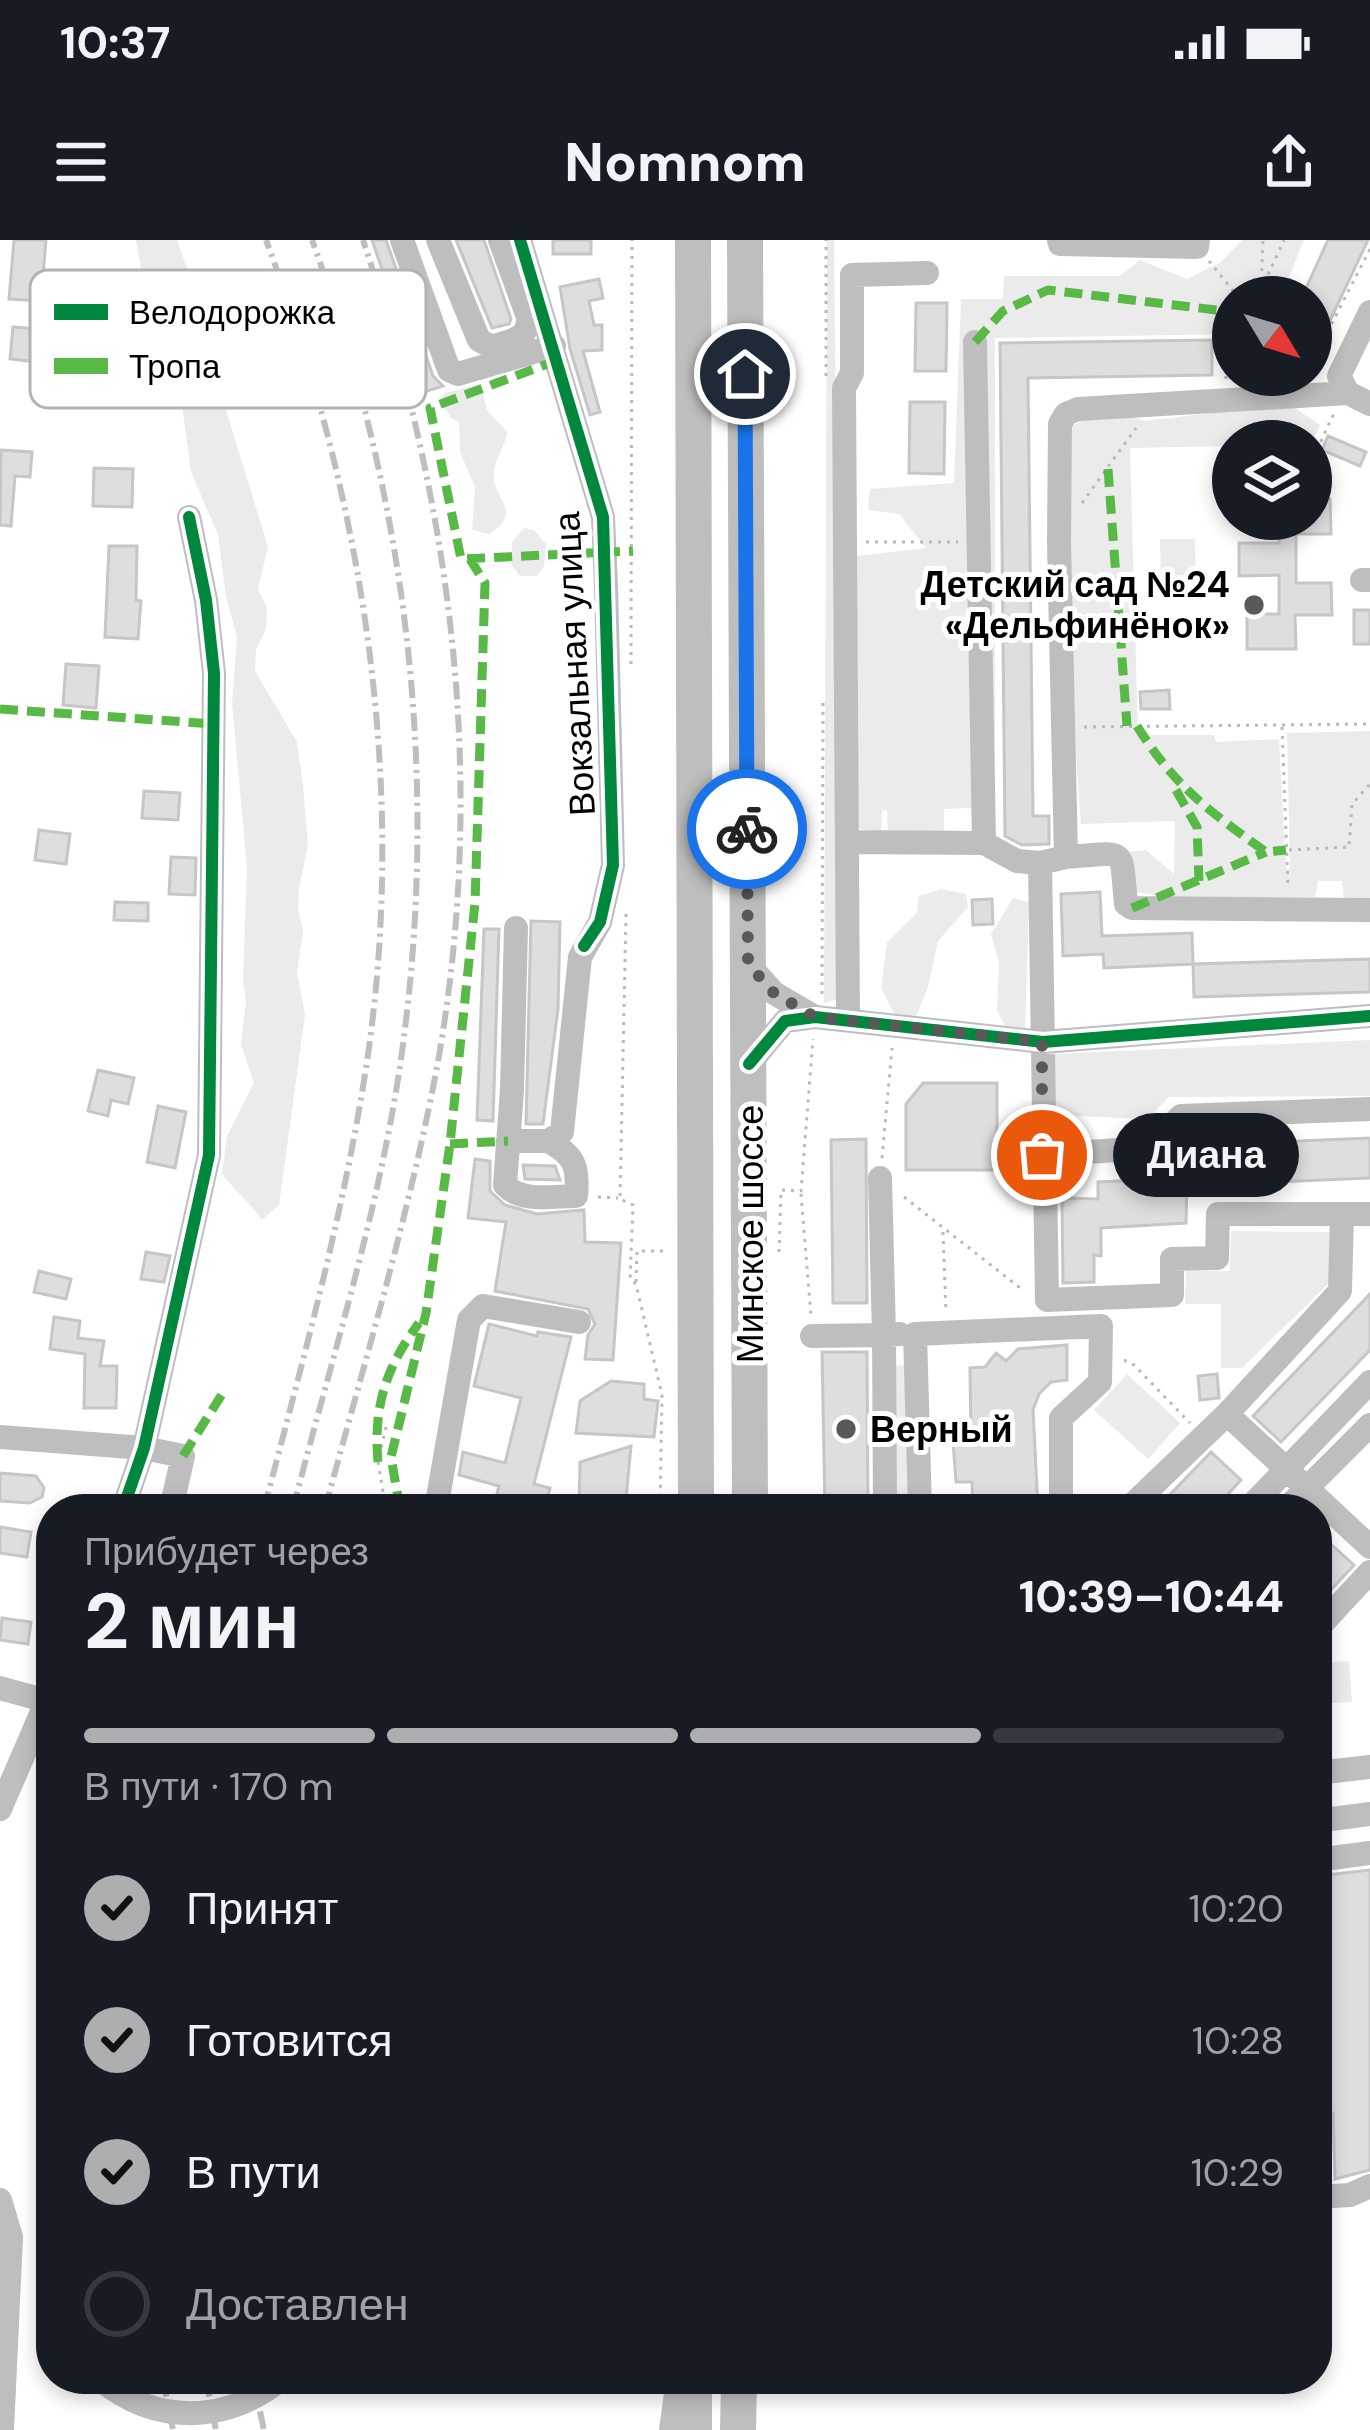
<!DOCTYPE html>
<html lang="ru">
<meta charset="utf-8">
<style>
:root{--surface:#171b24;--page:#20242c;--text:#f1f3f6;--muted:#9ea1a6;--line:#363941;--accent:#adaeaf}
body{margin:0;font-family:"DM Sans",sans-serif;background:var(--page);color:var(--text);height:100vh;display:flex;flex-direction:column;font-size:45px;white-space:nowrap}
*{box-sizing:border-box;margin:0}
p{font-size:39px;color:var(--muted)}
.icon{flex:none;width:66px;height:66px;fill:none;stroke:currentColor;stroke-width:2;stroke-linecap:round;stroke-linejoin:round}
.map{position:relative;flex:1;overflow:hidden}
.sheet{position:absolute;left:36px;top:1254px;width:1296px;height:900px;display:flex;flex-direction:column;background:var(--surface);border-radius:48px;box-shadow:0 6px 18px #0003}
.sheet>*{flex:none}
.needle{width:78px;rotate:128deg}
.tools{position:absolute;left:1212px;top:36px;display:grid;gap:24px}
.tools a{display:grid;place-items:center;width:120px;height:120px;border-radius:50%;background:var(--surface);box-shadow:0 6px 18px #0003;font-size:60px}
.pin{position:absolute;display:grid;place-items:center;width:102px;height:102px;color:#fff;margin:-51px;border:6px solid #fff;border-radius:50%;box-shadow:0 3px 12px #0007}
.courier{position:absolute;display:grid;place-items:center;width:120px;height:120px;margin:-60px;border:9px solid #1a73e8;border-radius:50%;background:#fff;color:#222;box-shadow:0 3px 15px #0007}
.bubble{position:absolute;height:84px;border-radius:42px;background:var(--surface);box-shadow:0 6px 18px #0003;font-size:39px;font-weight:800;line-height:84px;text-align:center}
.overview em{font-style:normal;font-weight:800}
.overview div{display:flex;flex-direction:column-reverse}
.overview{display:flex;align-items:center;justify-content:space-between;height:204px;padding:0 48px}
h1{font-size:78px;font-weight:800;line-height:90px}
.bar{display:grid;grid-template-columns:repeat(4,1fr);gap:18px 12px;align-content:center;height:144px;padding:0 48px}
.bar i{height:15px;border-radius:9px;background:var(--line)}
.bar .on{background:var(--accent)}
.bar p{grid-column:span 4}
ol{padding:0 48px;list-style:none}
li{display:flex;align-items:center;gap:36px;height:132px}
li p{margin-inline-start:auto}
li .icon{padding:12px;border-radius:50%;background:var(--accent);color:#111;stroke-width:4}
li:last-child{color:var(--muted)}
li i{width:66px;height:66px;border:6px solid var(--line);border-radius:50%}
.status{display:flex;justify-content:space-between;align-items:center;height:84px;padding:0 60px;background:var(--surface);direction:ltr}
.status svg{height:33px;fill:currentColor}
header{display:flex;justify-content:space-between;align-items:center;height:156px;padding:0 48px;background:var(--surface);font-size:54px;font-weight:800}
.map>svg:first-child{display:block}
.green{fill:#ebebeb}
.building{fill:#dedede;stroke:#c6c6c6;stroke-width:3}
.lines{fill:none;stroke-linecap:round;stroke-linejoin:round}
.path{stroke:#b9b9b9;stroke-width:3;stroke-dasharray:3 6;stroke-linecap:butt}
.minor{stroke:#bebebe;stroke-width:24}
.highway{stroke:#bebebe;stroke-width:36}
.rail{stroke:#bebebe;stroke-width:6;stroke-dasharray:18 6 3 6;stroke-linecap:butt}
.quiet{stroke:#58b947;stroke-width:9;stroke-dasharray:18 9;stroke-linecap:butt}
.cycleway-casing{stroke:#fff;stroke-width:20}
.cycleway{stroke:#00873e;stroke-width:12}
.done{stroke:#595959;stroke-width:12;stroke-dasharray:0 21.6}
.route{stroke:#1a73e8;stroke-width:15}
.poi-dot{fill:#595959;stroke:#fff;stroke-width:4.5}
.labels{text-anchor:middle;stroke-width:10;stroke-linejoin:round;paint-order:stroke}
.poi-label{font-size:36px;font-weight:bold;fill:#000;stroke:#fff;text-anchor:end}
.street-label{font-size:36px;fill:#000;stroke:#fff}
.key{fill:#fff;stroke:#b2b2b2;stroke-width:3}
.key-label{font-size:33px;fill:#000}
</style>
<div class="status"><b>10:37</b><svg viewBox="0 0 49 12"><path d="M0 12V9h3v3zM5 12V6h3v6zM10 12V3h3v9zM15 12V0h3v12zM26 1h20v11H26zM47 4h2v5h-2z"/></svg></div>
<header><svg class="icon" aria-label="menu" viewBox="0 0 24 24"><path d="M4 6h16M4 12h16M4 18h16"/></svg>Nomnom<svg class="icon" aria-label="share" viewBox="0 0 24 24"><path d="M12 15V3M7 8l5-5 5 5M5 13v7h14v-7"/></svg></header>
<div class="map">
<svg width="1370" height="2190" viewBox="0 0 1370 2190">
<rect width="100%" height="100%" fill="#fff"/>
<path class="green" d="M136,0H177L188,31L189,74L222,129L227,173L268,307L258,349L267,368L266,389L256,409L255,431L297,502L303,545L308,605L299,648L298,670L303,691L297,733L305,775L279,965L262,980C250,962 234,951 222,933L227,896L254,843L241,804L246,761L243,740L247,627L232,463L237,397L226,357L218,295L191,232L178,135L173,116L150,81Z
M827,0H834L841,695L838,759L824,763Z
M1242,0H1304L1281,57H1233V94L995,98V567L944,569V593L888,595L887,570L882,571L881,593L857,588V316L926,308L899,274L868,270L870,249L954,243L961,59H1003L1004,36H1120L1140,20L1187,39L1221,22Z
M473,146L482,151L487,170L507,192C505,207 496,217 494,231C490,259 526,270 489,294L472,290L475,247L460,212L459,182L451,178L441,162L444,153Z
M1289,164L1320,185L1311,203L1233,201V206L1130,208L1138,495H1214L1216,502L1279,499L1286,629L1290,628L1287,493L1370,491V662L1344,663L1342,641H1318L1315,657L1178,658L1134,652L1128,612L1146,610L1174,634L1175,581L1081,584L1069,424L1067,200L1073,186L1093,174L1118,170L1143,181Z
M524,288L534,290L546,304L544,326L537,336H520L512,326V302Z
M1160,299H1195L1196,351H1161Z
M941,649L966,654L968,667L938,701L928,747L916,777L897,779L881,748L887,702L917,673L919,656Z
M1013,658L1029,662L1025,793H1008L997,770L999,723L991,694Z
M1370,800V856L1169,857L1147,879L1054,875V814Z
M1231,991L1330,992L1329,1043L1242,1128H1221V1064H1185L1186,1031H1230Z
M908,1125L911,1269H895L893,1126Z
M1127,1134L1180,1183L1148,1219L1094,1170Z
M1349,1421L1352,1462L1317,1464V1423Z"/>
<path class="building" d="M14,0H46L41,61L9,59Z
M372,0H386L433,136L443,146L424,152Z
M456,0H484L511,79L509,84L492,88Z
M553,0H591V14H553Z
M1328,0H1368L1328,85L1311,77V57H1302Z
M599,39L603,58L589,61L594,85H602V110L583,111L600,172L590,175L570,109L560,47Z
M916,63H947L946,131H915Z
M13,87L39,89L37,122L10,119Z
M1212,100V135L1028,138L1033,576H1049V604L1022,605L1005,596L1000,103Z
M910,162H945L944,234L909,233Z
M1328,196L1366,212L1360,226L1322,210Z
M1,210L32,212L30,237L15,236L11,286L0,285Z
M94,228L133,229L132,267L93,266Z
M1311,259H1330L1331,294H1296V343H1331L1332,375H1295L1296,409H1247V374H1279V335L1239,336V303H1279V279H1311Z
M109,306H137L136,360L141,361L138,399L105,397Z
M1354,370H1370V404H1354Z
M66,424L99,426L96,468L63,465Z
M1169,450L1170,469H1141L1140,452Z
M144,551L180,553L178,580L142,578Z
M39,590L70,594L66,624L35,620Z
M171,617L196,618L195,655L169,654Z
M1100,652L1102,696L1192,693L1193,724L1104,728L1103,714L1063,716L1061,654Z
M992,659L993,684L973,685L972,660Z
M115,662L148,663V681L114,680Z
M531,681L560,682L558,769L543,884H526Z
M484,689H499L493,881L477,880Z
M1370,719V752L1194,757L1193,724Z
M98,830L134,838L128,864L111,860L108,876L88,871Z
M923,843H997V930H906V864Z
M158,866L186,872L175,928L147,922Z
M1370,898V938L1187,946V940L1186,983L1101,988V1016L1094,1015V1042L1063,1043L1062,958L1098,959V942L1187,938L1186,906Z
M866,899L867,1063H833L831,900Z
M475,919L490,921V951L505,965L537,974L584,970L585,1002L621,1003L613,1120L585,1119L588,1095L595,1084L588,1069L495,1051L506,982L468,978Z
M523,925L555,926L560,940L525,939Z
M146,1012L170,1016L164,1042L141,1039Z
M39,1031L71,1039L66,1059L34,1052Z
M1370,1054V1110L1281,1202L1253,1176Z
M54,1077L80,1081L78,1098L104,1101L100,1126H117L116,1168H84L85,1114L50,1109Z
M489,1084L537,1096L538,1092L571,1097L534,1244L550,1248L544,1269H493L499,1246L459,1235L463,1212L505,1223L521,1158L474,1146Z
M1067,1105V1140L1051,1142L1039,1154L1033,1170L1038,1269H973L972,1242H956L953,1201H971L970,1128L985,1127L996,1113L1006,1121L1018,1109Z
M822,1112H867L868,1269H825Z
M1217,1134L1219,1158L1200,1160L1198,1136Z
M611,1141L644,1144V1159L658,1161L654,1197L576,1193L580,1161Z
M631,1206L625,1269H579L580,1222Z
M1211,1212L1241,1240L1214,1269H1156Z
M0,1233L36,1236L44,1248L42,1257L30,1263L0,1261Z
M0,1287L31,1292L27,1317L0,1313Z
M1324,1298L1354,1325L1317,1365V1306Z
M2,1378L31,1382L28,1404L0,1400Z
M1370,1630V1930L1335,1939L1333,1873L1317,1874V1636Z"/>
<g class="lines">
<path class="path" d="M1209,21L1238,57
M1257,57L1261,50L1263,0
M1268,57L1261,50L1284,0
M1311,98L1319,106
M1311,124L1370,9
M826,136V0
M1226,139L1225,117L1233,100
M1317,210L1334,173
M1082,263L1136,188
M866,302H958
M631,424L632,0
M1084,487L1370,484
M1282,487L1288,646
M1289,610L1349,607L1352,564L1370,544
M626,674L620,959L633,965L630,1039L636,1044L662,1155L660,1269
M822,754L823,458
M882,918L892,808
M801,954L811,1076
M598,957L618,958
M904,957L1024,1051
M943,992L946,1072
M779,1012L781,950L801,951L813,799
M636,1042L637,1011H668
M1124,1120L1134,1125L1190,1183
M386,1187L378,1222L386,1269"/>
<path class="minor" d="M402,0L449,130L458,134L554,106
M438,0L479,100L492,107C511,100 529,100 528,77L500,0
M1059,0L1060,4L1197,7L1198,0
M1370,72L1339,136L1348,153L1370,164
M975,102L984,603
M1348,153L1078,169L1066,174L1060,184L1059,302L1066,617C1129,613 1120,605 1126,664L1132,668L1370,670
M1362,340H1370
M848,602L984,603L1017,621L1040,623
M1066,617L1040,623L1047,1060L1172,1055V1019L1217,1018L1218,974H1370
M516,688L512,850L505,945C522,963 553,956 576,956C579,926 574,915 548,901
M748,724L774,753L815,777
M848,780L844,148L852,133V35L927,33
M749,824L785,781L815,777L1043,802L1370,776
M508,901H548L562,892L580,717L600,682L613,625L606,346L603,277L520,0
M1042,915L1148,908L1181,876L1370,869
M812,1096L884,1095L880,938
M1227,1174L1370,1307
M0,1197L144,1208L183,1216L171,1269
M123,1269L144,1208L209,915L214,433L206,360L189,277
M436,1269L469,1080L483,1066L579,1082
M885,1269L884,1095L900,1094
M920,1269L915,1094L1101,1086L1100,1142L1061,1178V1267L1091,1269
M1128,1269L1227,1174L1340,1051L1342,974
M1248,1269L1370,1142
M1286,1269L1370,1185
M1317,1389L1370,1332
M0,1448L47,1461
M1317,1533L1370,1527
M0,1569L51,1451
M1317,1581L1370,1574
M1317,1620L1370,1613
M1317,1957L1350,1955L1370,1946
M0,1960L11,1997L2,2190
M100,2139C155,2185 226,2184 281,2139
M671,2190L678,2139"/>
<path class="highway" d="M693,0L696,1269
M745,0L750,1269
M694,2139V2190
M738,2190L739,2139"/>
<path class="rail" d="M264,1269C302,1123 343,977 366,828C409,548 364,263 266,0
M293,1269C330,1123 378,975 400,826C441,546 409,265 312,0
M325,1269C364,1123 409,976 437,827C488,544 453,271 363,0
M163,2139L173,2190
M206,2139L216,2190
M253,2139L264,2190"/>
<path class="quiet" d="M975,102L1003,71L1048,50L1233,72
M558,120L430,168L461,319L633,311
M1108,229L1127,486
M0,469L214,484
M1137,486C1175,547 1209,571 1266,612L1286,610
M1176,550L1197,587L1199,641
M1132,668L1266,612
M450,904L508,901
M183,1216L226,1148
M378,1222C373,1167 386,1127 419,1083
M400,1269L391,1217L426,1073L450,904L475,663L485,343L470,319"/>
<g class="cycleway-casing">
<path id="cycleway" d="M520,0L603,277L613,625L600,682L584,706
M749,824L785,781L815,777L1043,802L1370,776
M123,1269L144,1208L209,915L214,433L206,360L189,277"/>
</g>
<use href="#cycleway" class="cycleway"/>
</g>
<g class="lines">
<path class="done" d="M747,589L748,724L774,753L815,777L1042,802V915"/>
<path class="route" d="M745,134L747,589"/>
</g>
<g class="poi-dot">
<circle cx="1254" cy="365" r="12"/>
<circle cx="846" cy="1189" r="12"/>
</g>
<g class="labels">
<g class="poi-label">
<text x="1230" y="357">Детский сад №24<tspan x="1230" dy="41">«Дельфинёнок»</tspan></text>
<text x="870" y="1202" text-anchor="start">Верный</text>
</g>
<g class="street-label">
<text transform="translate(574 424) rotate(-93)" y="13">Вокзальная улица</text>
<text transform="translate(750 994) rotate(-90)" y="13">Минское шоссе</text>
</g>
</g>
<rect x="30" y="30" width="396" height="138" rx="18" class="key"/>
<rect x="54" y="64" width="54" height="16" fill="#00873e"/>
<rect x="54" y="118" width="54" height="16" fill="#58b947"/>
<g class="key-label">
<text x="129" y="84">Велодорожка</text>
<text x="129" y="138">Тропа</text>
</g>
</svg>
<div class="tools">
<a><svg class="needle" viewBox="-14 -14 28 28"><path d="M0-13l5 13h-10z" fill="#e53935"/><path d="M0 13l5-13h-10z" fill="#9ea1a6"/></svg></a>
<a><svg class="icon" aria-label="layers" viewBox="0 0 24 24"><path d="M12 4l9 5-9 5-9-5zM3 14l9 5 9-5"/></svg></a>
</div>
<div class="pin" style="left:1042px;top:915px;background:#ea580c"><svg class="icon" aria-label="bag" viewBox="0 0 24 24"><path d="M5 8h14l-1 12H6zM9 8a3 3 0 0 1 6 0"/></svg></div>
<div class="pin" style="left:745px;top:134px;background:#1f2937"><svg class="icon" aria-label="home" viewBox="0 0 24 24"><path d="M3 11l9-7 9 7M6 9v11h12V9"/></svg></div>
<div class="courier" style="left:747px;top:589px"><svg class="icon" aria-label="bike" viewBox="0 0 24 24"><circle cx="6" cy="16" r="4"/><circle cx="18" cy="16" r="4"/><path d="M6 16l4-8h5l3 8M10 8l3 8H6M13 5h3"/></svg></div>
<div class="bubble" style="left:1113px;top:873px;width:186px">Диана</div>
<section class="sheet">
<div class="overview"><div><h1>2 мин</h1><p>Прибудет через</p></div><em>10:39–10:44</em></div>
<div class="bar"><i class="on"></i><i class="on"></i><i class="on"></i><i></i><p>В пути · 170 m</p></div>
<ol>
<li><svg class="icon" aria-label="check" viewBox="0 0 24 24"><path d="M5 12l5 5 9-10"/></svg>Принят<p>10:20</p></li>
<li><svg class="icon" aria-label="check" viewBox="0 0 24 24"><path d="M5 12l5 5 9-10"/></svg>Готовится<p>10:28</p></li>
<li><svg class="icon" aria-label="check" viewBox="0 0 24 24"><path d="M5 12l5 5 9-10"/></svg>В пути<p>10:29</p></li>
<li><i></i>Доставлен</li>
</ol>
</section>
</div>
